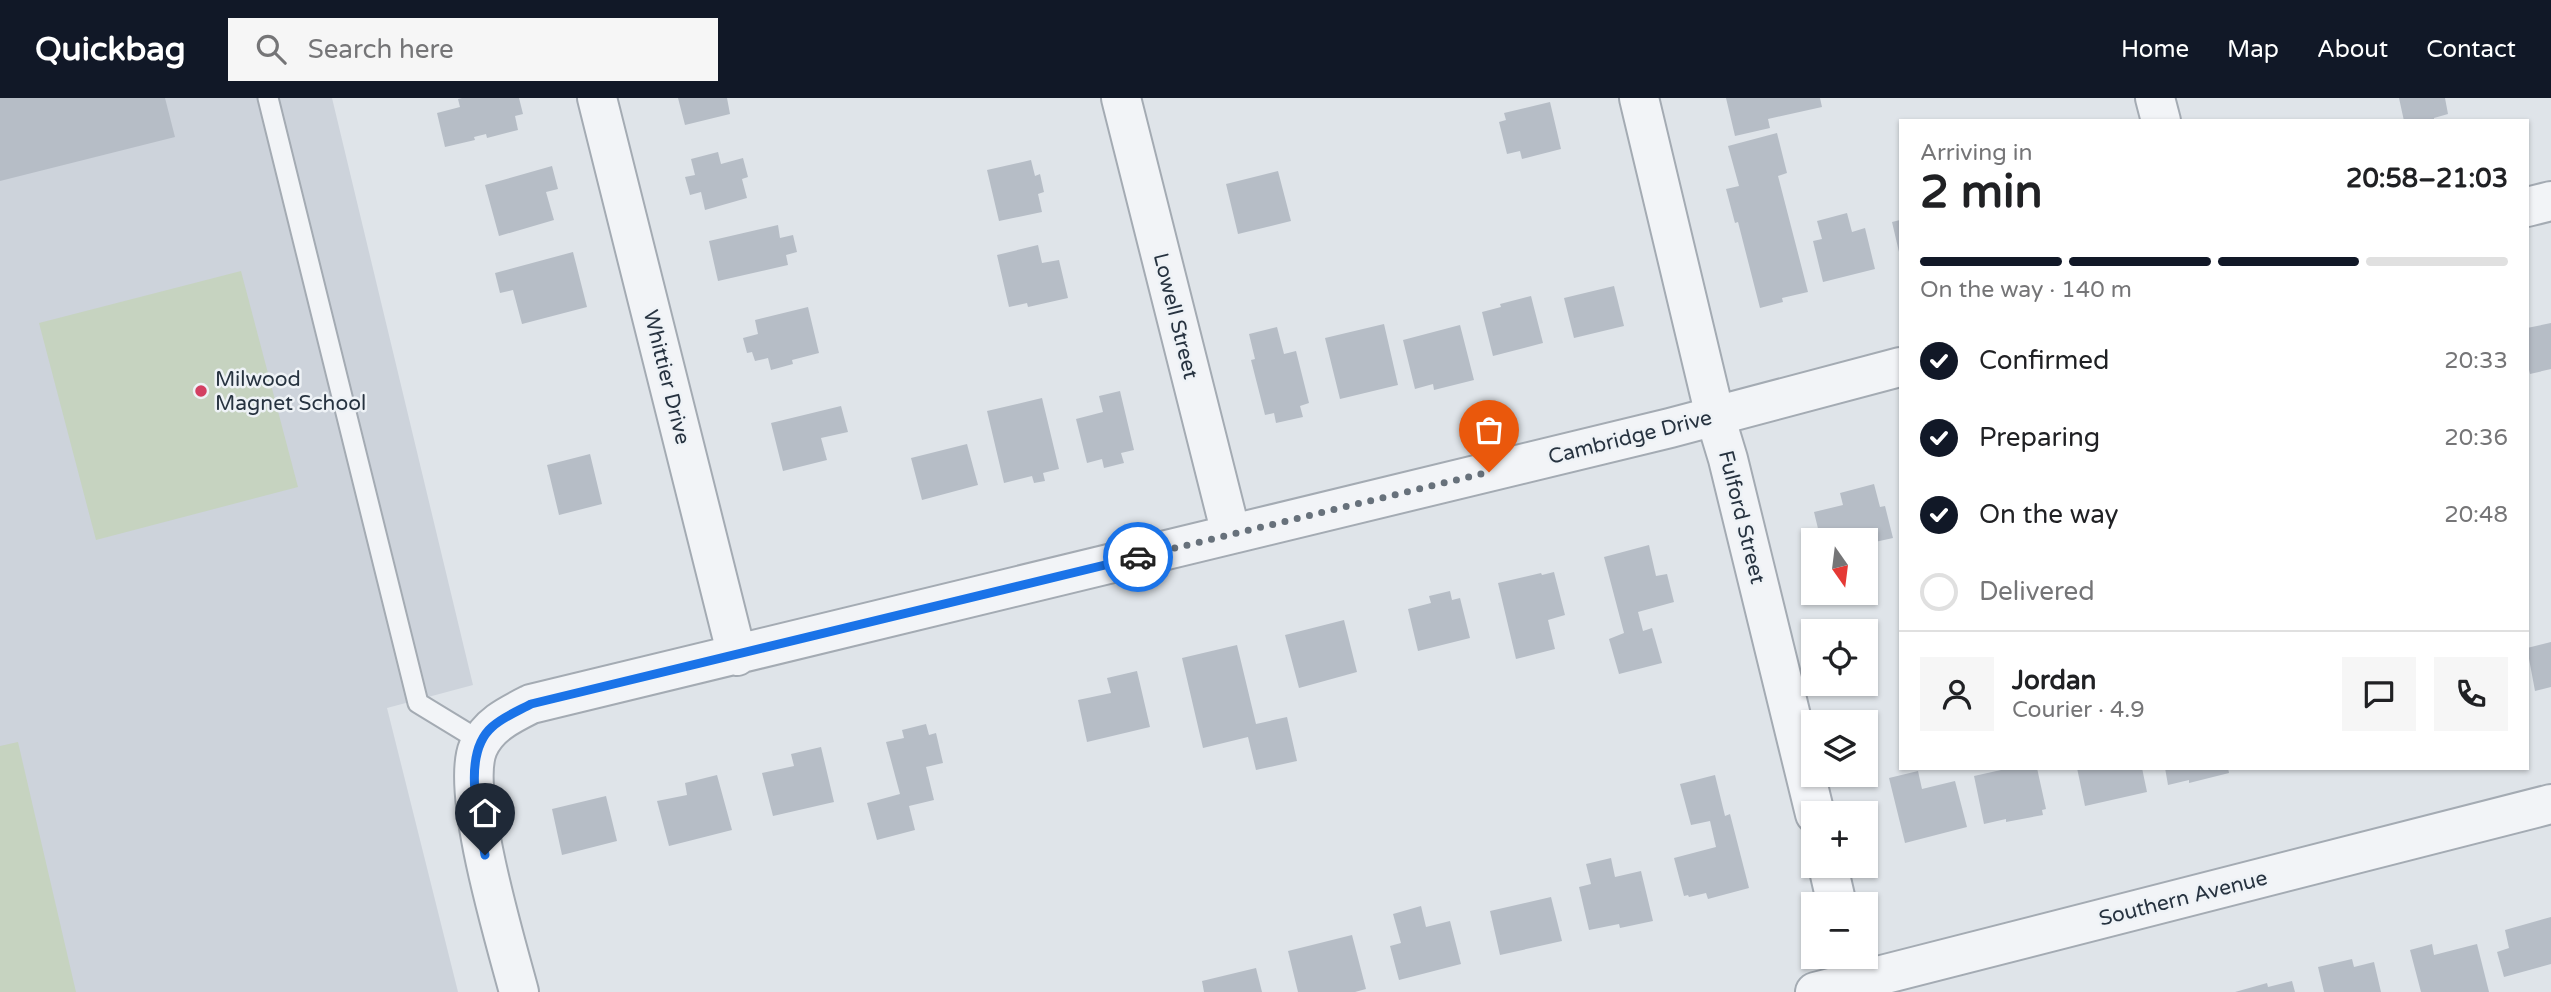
<!DOCTYPE html>
<meta charset="utf-8">
<style>
:root{--surface:#fff;--page:#f6f6f6;--text:#202124;--muted:#757577;--line:#e0e0e0;--accent:#111827}
body{margin:0;font-family:"Varela Round",sans-serif;background:var(--page);color:var(--text);height:100vh;display:flex;flex-direction:column;font-size:26px;white-space:nowrap}
*{box-sizing:border-box;margin:0}
p{font-size:23px;color:var(--muted)}
.icon{flex:none;width:38px;height:38px;fill:none;stroke:currentColor;stroke-width:2;stroke-linecap:round;stroke-linejoin:round}
.map{position:relative;flex:1;overflow:hidden}
.sheet{position:absolute;left:1899px;top:21px;width:630px;height:651px;display:flex;flex-direction:column;background:var(--surface);border-radius:0px;box-shadow:0 2px 5px #0004}
.sheet>*{flex:none}
.needle{width:46px;rotate:166deg}
.buttons{position:absolute;left:1801px;top:430px;display:grid;gap:14px}
.buttons a{display:grid;place-items:center;width:77px;height:77px;border-radius:0px;background:var(--surface);box-shadow:0 2px 5px #0004;font-size:35px}
.pin{position:absolute;display:grid;place-items:center;width:60px;height:60px;color:#fff;margin:-72px -30px;border-radius:50% 50% 50% 0;rotate:-45deg;box-shadow:0 0 7px #0007}
.pin .icon{rotate:45deg}
.courier{position:absolute;display:grid;place-items:center;width:70px;height:70px;margin:-35px;border:5px solid #1a73e8;border-radius:50%;background:#fff;color:#222;box-shadow:0 2px 9px #0007}
.overview em{font-style:normal;font-weight:800}
.overview div{display:flex;flex-direction:column-reverse}
.overview{display:flex;align-items:center;justify-content:space-between;height:119px;padding:0 21px}
h1{font-size:46px;font-weight:800;line-height:52px}
.bar{display:grid;grid-template-columns:repeat(4,1fr);gap:10px 7px;align-content:center;height:84px;padding:0 21px}
.bar i{height:9px;border-radius:5px;background:var(--line)}
.bar .selected{background:var(--accent)}
.bar p{grid-column:span 4}
.line{display:flex;align-items:center;gap:18px;padding:0 21px;border-top:2px solid var(--line)}
.line div{flex:1}
.round{display:grid;place-items:center;flex:none;width:74px;height:74px;border-radius:0px;background:var(--page)}
ol{padding:0 21px;list-style:none}
li{display:flex;align-items:center;gap:21px;height:77px}
li p{margin-inline-start:auto}
li .icon{padding:7px;border-radius:50%;background:var(--accent);color:#fff;stroke-width:4}
li:last-child{color:var(--muted)}
li i{width:38px;height:38px;border:4px solid var(--line);border-radius:50%}
header{display:flex;align-items:center;gap:42px;box-sizing:border-box;height:98px;padding:0 35px;background:var(--accent);color:#fff}
header strong{font-size:33px}
nav{display:flex;gap:38px;margin-inline-start:auto;font-size:24px}
.search{width:490px;height:63px;background:var(--page);display:flex;align-items:center;gap:18px;box-sizing:border-box;padding:0 24px;border-radius:0px;color:var(--muted);font-size:26px}
.map>svg:first-child{display:block}
.built{fill:#cdd3db}
.green{fill:#c6d3c0}
.building{fill:#b6bdc6}
.lines{fill:none;stroke-linecap:round;stroke-linejoin:round}
.service-casing{stroke:#a4abb3;stroke-width:23}
.minor-casing{stroke:#a4abb3;stroke-width:42}
.service{stroke:#f2f4f7;stroke-width:19}
.minor{stroke:#f2f4f7;stroke-width:38}
.done{stroke:#67717b;stroke-width:7;stroke-dasharray:0 12.6}
.route{stroke:#1a73e8;stroke-width:9}
.poi-dot{fill:#d33f62;stroke:#eef2f6;stroke-width:2.5}
.labels{text-anchor:middle;stroke-width:5;stroke-linejoin:round;paint-order:stroke}
.street-label{font-size:21px;fill:#273340;stroke:#eef2f6}
.poi-label{font-size:21px;fill:#273340;stroke:#eef2f6;text-anchor:start}
</style>
<header>
<strong>Quickbag</strong>
<div class="search"><svg class="icon" aria-label="search" viewBox="0 0 24 24"><circle cx="10" cy="10" r="6"/><path d="M15 15l6 6"/></svg>Search here</div>
<nav><a>Home</a><a>Map</a><a>About</a><a>Contact</a></nav>
</header>
<div class="map">
<svg width="2551" height="894" viewBox="0 0 2551 894">
<rect width="100%" height="100%" fill="#dfe4e9"/>
<path class="built" d="M0,0H332L473,587L387,610L458,894H0Z"/>
<path class="green" d="M241,173L298,389L96,442L39,225Z
M18,644L76,894H0V648Z"/>
<path class="building" d="M0,0H165L175,39L0,83Z
M462,0H519L523,16L515,18L518,32L487,40L486,36L474,39L475,42L445,49L437,15L460,9L458,1Z
M678,0H727L730,16L685,27Z
M1726,0H1820L1822,9L1768,21L1770,30L1735,38Z
M2399,0H2445L2448,16L2434,20V23H2404Z
M1550,4L1561,51L1522,61L1520,53L1507,56L1499,24L1506,22L1504,15Z
M1777,35L1787,75L1778,78L1808,194L1782,200L1783,204L1760,210L1738,124L1735,125L1726,91L1739,88L1728,48Z
M718,54L721,66L743,60L748,79L742,81L747,100L705,112L701,94L690,97L685,79L695,77L691,61Z
M1031,62L1035,78L1040,76L1044,94L1038,96L1042,114L999,123L987,72Z
M552,68L558,91L546,94L554,122L499,138L485,87Z
M1278,73L1291,123L1238,136L1226,86Z
M1847,115L1852,134L1865,130L1875,171L1823,184L1813,143L1822,141L1817,123Z
M1900,122V153L1899,154L1892,124Z
M778,127L780,140L793,137L797,154L786,157L788,167L718,183L709,143Z
M1038,147L1042,165L1059,162L1068,200L1028,209L1027,205L1009,209L997,157Z
M573,154L587,209L522,226L513,192L500,195L495,175Z
M1614,188L1624,228L1574,240L1564,200Z
M1531,198L1543,245L1493,258L1482,214L1501,209L1500,206Z
M808,209L819,255L792,262L793,266L771,272L768,260L755,263L752,254L747,255L743,240L758,236L755,222Z
M2551,225V271L2530,276L2527,263V230Z
M1384,226L1398,287L1340,301L1325,240Z
M1460,227L1474,282L1434,292L1433,286L1415,291L1403,242Z
M1277,229L1284,256L1296,253L1309,305L1300,308L1303,319L1276,325L1274,315L1265,317L1251,262L1255,261L1249,236Z
M1120,293L1134,352L1121,355L1124,365L1104,370L1102,361L1087,365L1076,321L1103,314L1099,298Z
M1042,300L1059,371L1043,375L1045,383L1034,385L1032,378L1004,385L987,313Z
M841,308L848,334L821,340L827,362L783,373L771,325Z
M967,346L978,387L922,402L911,360Z
M590,356L602,406L559,417L547,367Z
M1874,386L1880,409L1885,408L1893,440L1866,446V443H1821L1814,414L1843,407L1840,395Z
M1649,447L1656,478L1667,476L1674,504L1638,514L1643,533L1652,530L1662,565L1619,576L1609,541L1624,535L1604,459Z
M1554,474L1565,517L1548,522L1555,551L1516,561L1498,485L1541,475L1542,477Z
M1450,493L1452,502L1460,500L1470,540L1418,553L1408,511L1431,505L1429,498Z
M1344,522L1357,574L1299,590L1285,537Z
M2551,544V589L2535,593L2527,550Z
M1237,547L1256,626L1287,619L1297,663L1256,672L1248,639L1203,650L1182,560Z
M1137,573L1150,629L1087,644L1078,602L1111,595L1107,580Z
M926,626L929,637L936,635L943,665L926,669L934,702L909,708L915,732L877,742L867,705L900,696L886,644L904,640L902,632Z
M821,649L834,704L773,718L762,675L794,668L791,656Z
M2010,670H2037L2046,711L2042,712L2043,717L2006,724V721L1984,726L1974,678Z
M2077,670H2142L2147,694L2085,708Z
M2165,670H2228L2229,675L2189,685V682L2168,687Z
M1918,673L1922,691L1955,683L1967,729L1905,745L1889,680Z
M717,677L732,732L669,748L657,703L687,697L685,685Z
M1715,677L1725,718L1730,716L1749,790L1708,801L1706,795L1689,799L1688,797L1684,798L1674,760L1716,749L1710,723L1691,727L1680,686Z
M606,698L617,743L562,757L552,711Z
M1611,760L1615,779L1641,773L1653,823L1620,830L1619,826L1589,832L1579,789L1591,786L1586,766Z
M1551,799L1562,843L1500,857L1490,813Z
M1421,808L1426,829L1450,823L1461,866L1399,882L1390,848L1401,845L1393,816Z
M2551,819V866L2504,879L2497,854L2509,850L2505,832Z
M1352,837L1366,891L1355,894H1298L1288,853Z
M2432,846L2434,857L2477,846L2489,894H2421L2410,852Z
M2352,861L2354,869L2374,864L2381,894H2324L2318,869Z
M1256,870L1262,894H1204L1202,883Z
M2292,883L2295,894H2235L2267,885L2268,889Z"/>
<g class="lines">
<g class="service-casing">
<path id="service" d="M268,0L418,605L482,644"/>
</g>
<g class="minor-casing">
<path id="minor" d="M597,0L737,558
M1121,0L1231,436
M1639,0L1715,318L1728,361L1815,716
M2155,0L2161,23
M2527,109L2551,103
M1828,768L1837,807
M519,894C506,845 460,693 478,650C488,627 509,617 531,606L1670,330L1900,269
M1815,894L2551,706"/>
</g>
<use href="#service" class="service"/>
<use href="#minor" class="minor"/>
</g>
<g class="lines">
<path class="done" d="M1138,459L1489,374"/>
<path class="route" d="M485,757C479,721 461,656 492,629C503,619 518,613 531,606L1138,459"/>
</g>
<circle class="poi-dot" cx="201" cy="293" r="7"/>
<g class="labels">
<g class="street-label">
<text transform="translate(1176 218) rotate(76)" y="7">Lowell Street</text>
<text transform="translate(667 279) rotate(76)" y="7">Whittier Drive</text>
<text transform="translate(1630 339) rotate(-14)" y="7">Cambridge Drive</text>
<text transform="translate(1742 419) rotate(76)" y="7">Fulford Street</text>
<text transform="translate(2183 800) rotate(-14)" y="7">Southern Avenue</text>
</g>
<g class="poi-label">
<text x="215" y="288">Milwood<tspan x="215" dy="24">Magnet School</tspan></text>
</g>
</g>
</svg>
<div class="buttons">
<a><svg class="needle" viewBox="-14 -14 28 28"><path d="M0-13l5 13h-10z" fill="#e53935"/><path d="M0 13l5-13h-10z" fill="#757577"/></svg></a>
<a><svg class="icon" aria-label="locate" viewBox="0 0 24 24"><circle cx="12" cy="12" r="6"/><path d="M12 2v4M12 18v4M2 12h4M18 12h4"/></svg></a>
<a><svg class="icon" aria-label="layers" viewBox="0 0 24 24"><path d="M12 4l9 5-9 5-9-5zM3 14l9 5 9-5"/></svg></a>
<a>+</a>
<a>−</a>
</div>
<div class="pin" style="left:1489px;top:374px;background:#ea580c"><svg class="icon" aria-label="bag" viewBox="0 0 24 24"><path d="M5 8h14l-1 12H6zM9 8a3 3 0 0 1 6 0"/></svg></div>
<div class="pin" style="left:485px;top:757px;background:#1f2937"><svg class="icon" aria-label="home" viewBox="0 0 24 24"><path d="M3 11l9-7 9 7M6 9v11h12V9"/></svg></div>
<div class="courier" style="left:1138px;top:459px"><svg class="icon" aria-label="car" viewBox="0 0 24 24"><path d="M5 17H2v-5l4-1 3-4h7l3 4 3 1v5h-3M9 17h6M6 11h13"/><circle cx="7" cy="17" r="2"/><circle cx="17" cy="17" r="2"/></svg></div>
<section class="sheet">
<div class="overview"><div><h1>2 min</h1><p>Arriving in</p></div><em>20:58–21:03</em></div>
<div class="bar"><i class="selected"></i><i class="selected"></i><i class="selected"></i><i></i><p>On the way · 140 m</p></div>
<ol>
<li><svg class="icon" aria-label="check" viewBox="0 0 24 24"><path d="M5 12l5 5 9-10"/></svg>Confirmed<p>20:33</p></li>
<li><svg class="icon" aria-label="check" viewBox="0 0 24 24"><path d="M5 12l5 5 9-10"/></svg>Preparing<p>20:36</p></li>
<li><svg class="icon" aria-label="check" viewBox="0 0 24 24"><path d="M5 12l5 5 9-10"/></svg>On the way<p>20:48</p></li>
<li><i></i>Delivered</li>
</ol>
<div class="line" style="height:126px"><a class="round"><svg class="icon" aria-label="person" viewBox="0 0 24 24"><circle cx="12" cy="8" r="4"/><path d="M4 21q1-7 8-7t8 7"/></svg></a><div><b>Jordan</b><p>Courier · 4.9</p></div><a class="round"><svg class="icon" aria-label="chat" viewBox="0 0 24 24"><path d="M4 5h16v11H9l-5 4z"/></svg></a><a class="round"><svg class="icon" aria-label="phone" viewBox="0 0 24 24"><path d="M5 4h4l2 5-3 2q2 4 5 5l2-3 5 2v4C11 20 4 13 5 4z"/></svg></a></div>
</section>
</div>
